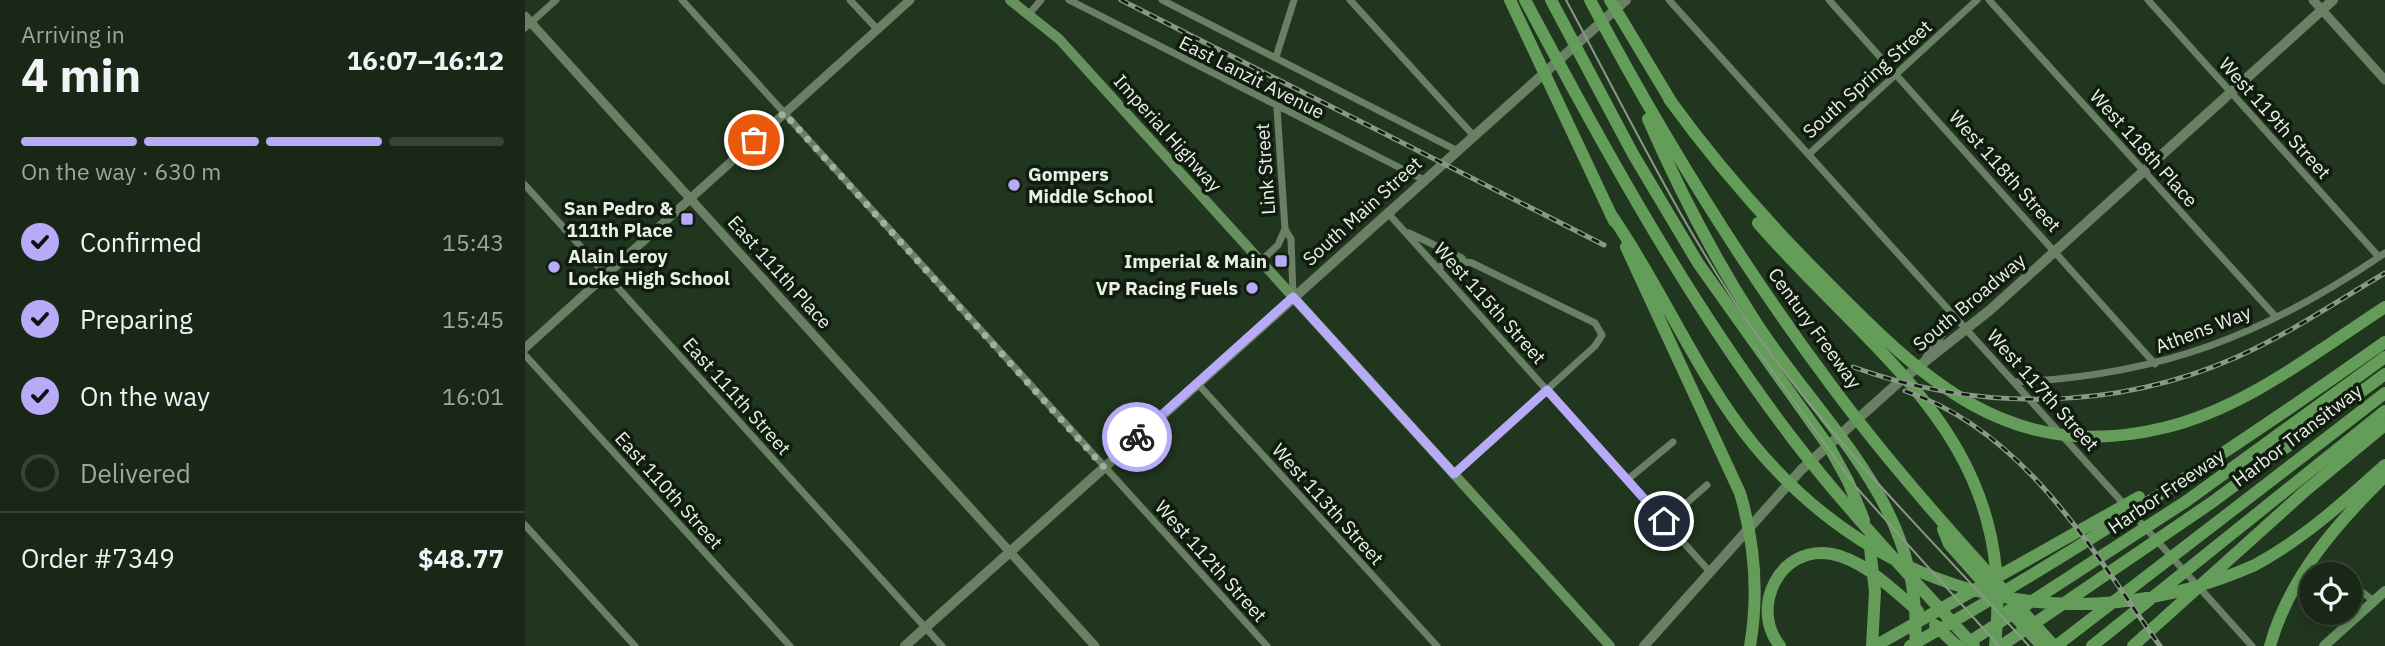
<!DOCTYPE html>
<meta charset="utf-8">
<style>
:root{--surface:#192816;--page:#263423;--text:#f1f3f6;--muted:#9fa6a1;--line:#374435;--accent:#b7abf8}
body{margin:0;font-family:"IBM Plex Sans",sans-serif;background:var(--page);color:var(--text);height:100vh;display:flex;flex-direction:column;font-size:26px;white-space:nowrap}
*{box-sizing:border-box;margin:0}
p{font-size:23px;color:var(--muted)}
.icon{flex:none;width:38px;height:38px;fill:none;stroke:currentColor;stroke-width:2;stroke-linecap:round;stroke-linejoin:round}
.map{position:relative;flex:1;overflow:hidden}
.panel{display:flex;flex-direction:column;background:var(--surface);width:525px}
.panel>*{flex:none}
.fabs{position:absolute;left:1774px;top:562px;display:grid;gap:14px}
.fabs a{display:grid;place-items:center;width:63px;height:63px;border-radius:50%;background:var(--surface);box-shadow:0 4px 10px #0003,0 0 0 2px var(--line);font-size:35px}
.pin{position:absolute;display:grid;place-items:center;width:60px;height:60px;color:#fff;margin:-30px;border:4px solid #fff;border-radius:50%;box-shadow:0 2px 7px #0007}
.courier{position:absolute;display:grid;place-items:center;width:70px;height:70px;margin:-35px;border:5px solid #b7abf8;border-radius:50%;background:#fff;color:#222;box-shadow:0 2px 9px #0007}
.headline em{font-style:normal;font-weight:800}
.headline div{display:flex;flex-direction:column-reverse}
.headline{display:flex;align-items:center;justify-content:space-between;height:119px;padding:0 21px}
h1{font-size:46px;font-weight:800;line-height:52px}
.bar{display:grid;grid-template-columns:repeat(4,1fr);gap:10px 7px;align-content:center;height:84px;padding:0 21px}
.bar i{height:9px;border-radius:5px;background:var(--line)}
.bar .on{background:var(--accent)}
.bar p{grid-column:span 4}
.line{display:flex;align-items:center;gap:18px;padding:0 21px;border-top:2px solid var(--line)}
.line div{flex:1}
ol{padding:0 21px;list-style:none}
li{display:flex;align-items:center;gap:21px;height:77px}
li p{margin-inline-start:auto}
li .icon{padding:7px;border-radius:50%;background:var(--accent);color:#111;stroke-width:4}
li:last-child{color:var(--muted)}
li i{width:38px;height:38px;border:4px solid var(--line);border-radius:50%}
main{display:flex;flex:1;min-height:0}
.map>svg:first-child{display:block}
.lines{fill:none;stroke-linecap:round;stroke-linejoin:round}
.minor{stroke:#698065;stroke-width:7}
.tertiary{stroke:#698065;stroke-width:9}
.secondary{stroke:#698065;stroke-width:10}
.primary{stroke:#66915e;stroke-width:10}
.motorway{stroke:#649c5a;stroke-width:12}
.tram{stroke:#889985;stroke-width:2}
.rail-casing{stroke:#889985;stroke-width:5}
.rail{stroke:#111b10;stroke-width:2.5;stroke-dasharray:8;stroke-linecap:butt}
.done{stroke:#a1b19e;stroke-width:7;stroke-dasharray:0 12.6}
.route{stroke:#b7abf8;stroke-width:9}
.poi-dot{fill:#b7abf8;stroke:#111b10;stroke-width:2.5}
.labels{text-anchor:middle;stroke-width:7;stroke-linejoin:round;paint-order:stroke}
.street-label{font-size:19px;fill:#e6f3e3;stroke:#111b10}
.poi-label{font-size:19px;font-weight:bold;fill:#e6f3e3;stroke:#111b10;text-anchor:end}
</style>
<main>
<section class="panel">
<div class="headline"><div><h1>4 min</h1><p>Arriving in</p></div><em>16:07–16:12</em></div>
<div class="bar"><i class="on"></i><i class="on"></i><i class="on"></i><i></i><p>On the way · 630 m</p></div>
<ol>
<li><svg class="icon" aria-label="check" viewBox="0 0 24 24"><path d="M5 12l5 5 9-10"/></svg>Confirmed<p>15:43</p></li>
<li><svg class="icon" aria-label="check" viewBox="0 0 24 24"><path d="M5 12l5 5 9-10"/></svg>Preparing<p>15:45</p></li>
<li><svg class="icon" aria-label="check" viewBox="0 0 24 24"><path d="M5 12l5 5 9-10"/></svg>On the way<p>16:01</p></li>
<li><i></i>Delivered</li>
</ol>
<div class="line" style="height:91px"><div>Order #7349</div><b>$48.77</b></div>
</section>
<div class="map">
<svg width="1860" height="646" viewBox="0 0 1860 646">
<rect width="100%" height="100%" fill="#21361e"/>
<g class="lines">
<path class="minor" d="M157,0L742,646
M325,0L353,30
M544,0L897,179
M637,0L931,150
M825,0L948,135
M1144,0L1727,646
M1304,0L1630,364
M1464,0L1751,317
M1623,0L1854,257
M504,14L516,0
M0,28L31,0
M751,57L769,0
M1284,154L1452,0
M0,185L417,646
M862,212L1185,572
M760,229L766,239L768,296
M884,233L937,258
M735,262L753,245L760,229L752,108
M912,268L929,260L947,263L1070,323L1077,335L1070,346L929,474
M0,355L265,646
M1489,382C1635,376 1740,335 1860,253
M672,383L912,646
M1102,480L1148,442
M1140,522L1182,485
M0,525L110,646
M1825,583L1849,601"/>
<path class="tertiary" d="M1788,0L1860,80
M0,16L570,646
M0,348L385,0"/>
<path class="secondary" d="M1402,358L1427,314
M380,646L1101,0
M1119,646L1276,470L1374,382L1465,310L1808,0"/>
<path class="primary" d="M485,0L534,39L1085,646
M1799,646L1860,591"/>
<path class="motorway" d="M985,0L1089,221
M1000,0C1081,152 1163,301 1267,438C1323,511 1387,578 1449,646
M1026,0L1108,154L1173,263L1306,450L1323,481L1339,520
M1065,0C1136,134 1215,263 1306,385C1374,477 1452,561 1529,646
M1085,0L1147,103
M1144,99C1191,164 1243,223 1299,279C1398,379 1484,465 1638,428C1719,409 1791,352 1860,307
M1123,119C1154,190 1188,256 1230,321C1299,428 1400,506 1390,646
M1087,216C1138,290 1172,375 1229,445C1356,598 1547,646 1730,565C1778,539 1819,502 1860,465
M1233,223C1353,361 1493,439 1470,646
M1101,247L1215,493C1230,544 1234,594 1225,646
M1418,529L1424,544L1464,589
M1345,548L1350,592L1347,646
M1484,610L1517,646
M1410,625L1432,646
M1255,646C1224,608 1255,544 1307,554C1339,560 1369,591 1393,611
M1350,646L1614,497
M1385,646C1549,554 1707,450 1860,342
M1438,646L1663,500L1860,357
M1476,646L1686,503L1860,374
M1531,646L1860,393
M1567,646L1860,411
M1608,646L1779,492L1860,425
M1745,646C1764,578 1811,524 1860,476"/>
<path class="tram" d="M1041,0C1102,113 1158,230 1232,335C1311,447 1412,545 1504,646
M1230,347L1331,487L1474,646"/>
<g class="rail-casing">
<path id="rail" d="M596,0L1079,245
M1328,367C1453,412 1590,411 1712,357C1764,334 1811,302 1860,273
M1380,391C1500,431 1566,549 1635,646"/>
</g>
<use href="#rail" class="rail"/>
</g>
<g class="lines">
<path class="done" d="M229,140L259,113L579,467L612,437"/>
<path class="route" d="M612,437L768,297L929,474L1022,390L1139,521"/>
</g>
<g class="poi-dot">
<circle cx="489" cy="185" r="7"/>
<rect x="155" y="212" width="14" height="14" rx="3.5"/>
<rect x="749" y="254" width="14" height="14" rx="3.5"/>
<circle cx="29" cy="267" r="7"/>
<circle cx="727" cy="288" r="7"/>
</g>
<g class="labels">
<g class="street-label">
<text transform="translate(727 77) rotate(27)" y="7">East Lanzit Avenue</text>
<text transform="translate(1342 79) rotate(-42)" y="7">South Spring Street</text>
<text transform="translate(1750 118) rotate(48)" y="7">West 119th Street</text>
<text transform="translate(643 133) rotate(48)" y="7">Imperial Highway</text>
<text transform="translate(1619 148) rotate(48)" y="7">West 118th Place</text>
<text transform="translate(740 169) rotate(-94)" y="7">Link Street</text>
<text transform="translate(1480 171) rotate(48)" y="7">West 118th Street</text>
<text transform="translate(837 211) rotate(-42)" y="7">South Main Street</text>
<text transform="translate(255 272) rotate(48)" y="7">East 111th Place</text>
<text transform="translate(1444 302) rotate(-40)" y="7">South Broadway</text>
<text transform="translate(965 303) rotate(48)" y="7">West 115th Street</text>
<text transform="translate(1290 328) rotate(54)" y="7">Century Freeway</text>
<text transform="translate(1678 329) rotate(-21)" y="7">Athens Way</text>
<text transform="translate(1518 390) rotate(48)" y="7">West 117th Street</text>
<text transform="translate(212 396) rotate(48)" y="7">East 111th Street</text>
<text transform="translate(1772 435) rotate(-37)" y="7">Harbor Transitway</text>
<text transform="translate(144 490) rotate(48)" y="7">East 110th Street</text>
<text transform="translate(1641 491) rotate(-34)" y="7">Harbor Freeway</text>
<text transform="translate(803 504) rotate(48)" y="7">West 113th Street</text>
<text transform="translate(686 561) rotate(48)" y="7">West 112th Street</text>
</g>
<g class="poi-label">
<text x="503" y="181" text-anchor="start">Gompers<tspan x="503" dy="22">Middle School</tspan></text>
<text x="148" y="215">San Pedro &amp;<tspan x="148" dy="22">111th Place</tspan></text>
<text x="43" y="263" text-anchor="start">Alain Leroy<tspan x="43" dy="22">Locke High School</tspan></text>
<text x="742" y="268">Imperial &amp; Main</text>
<text x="713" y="295">VP Racing Fuels</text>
</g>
</g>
</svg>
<div class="fabs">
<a><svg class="icon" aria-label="locate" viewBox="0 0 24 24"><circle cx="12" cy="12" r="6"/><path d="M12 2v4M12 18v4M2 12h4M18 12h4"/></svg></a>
</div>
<div class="pin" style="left:229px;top:140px;background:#ea580c"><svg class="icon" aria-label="bag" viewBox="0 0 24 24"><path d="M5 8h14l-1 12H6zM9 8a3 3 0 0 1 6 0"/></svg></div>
<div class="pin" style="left:1139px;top:521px;background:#1f2937"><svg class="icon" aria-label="home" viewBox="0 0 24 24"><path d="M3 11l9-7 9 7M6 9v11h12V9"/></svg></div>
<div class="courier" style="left:612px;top:437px"><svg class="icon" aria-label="bike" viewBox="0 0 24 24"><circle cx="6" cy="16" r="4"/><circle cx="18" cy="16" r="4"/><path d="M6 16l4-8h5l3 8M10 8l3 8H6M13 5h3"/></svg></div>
</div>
</main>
